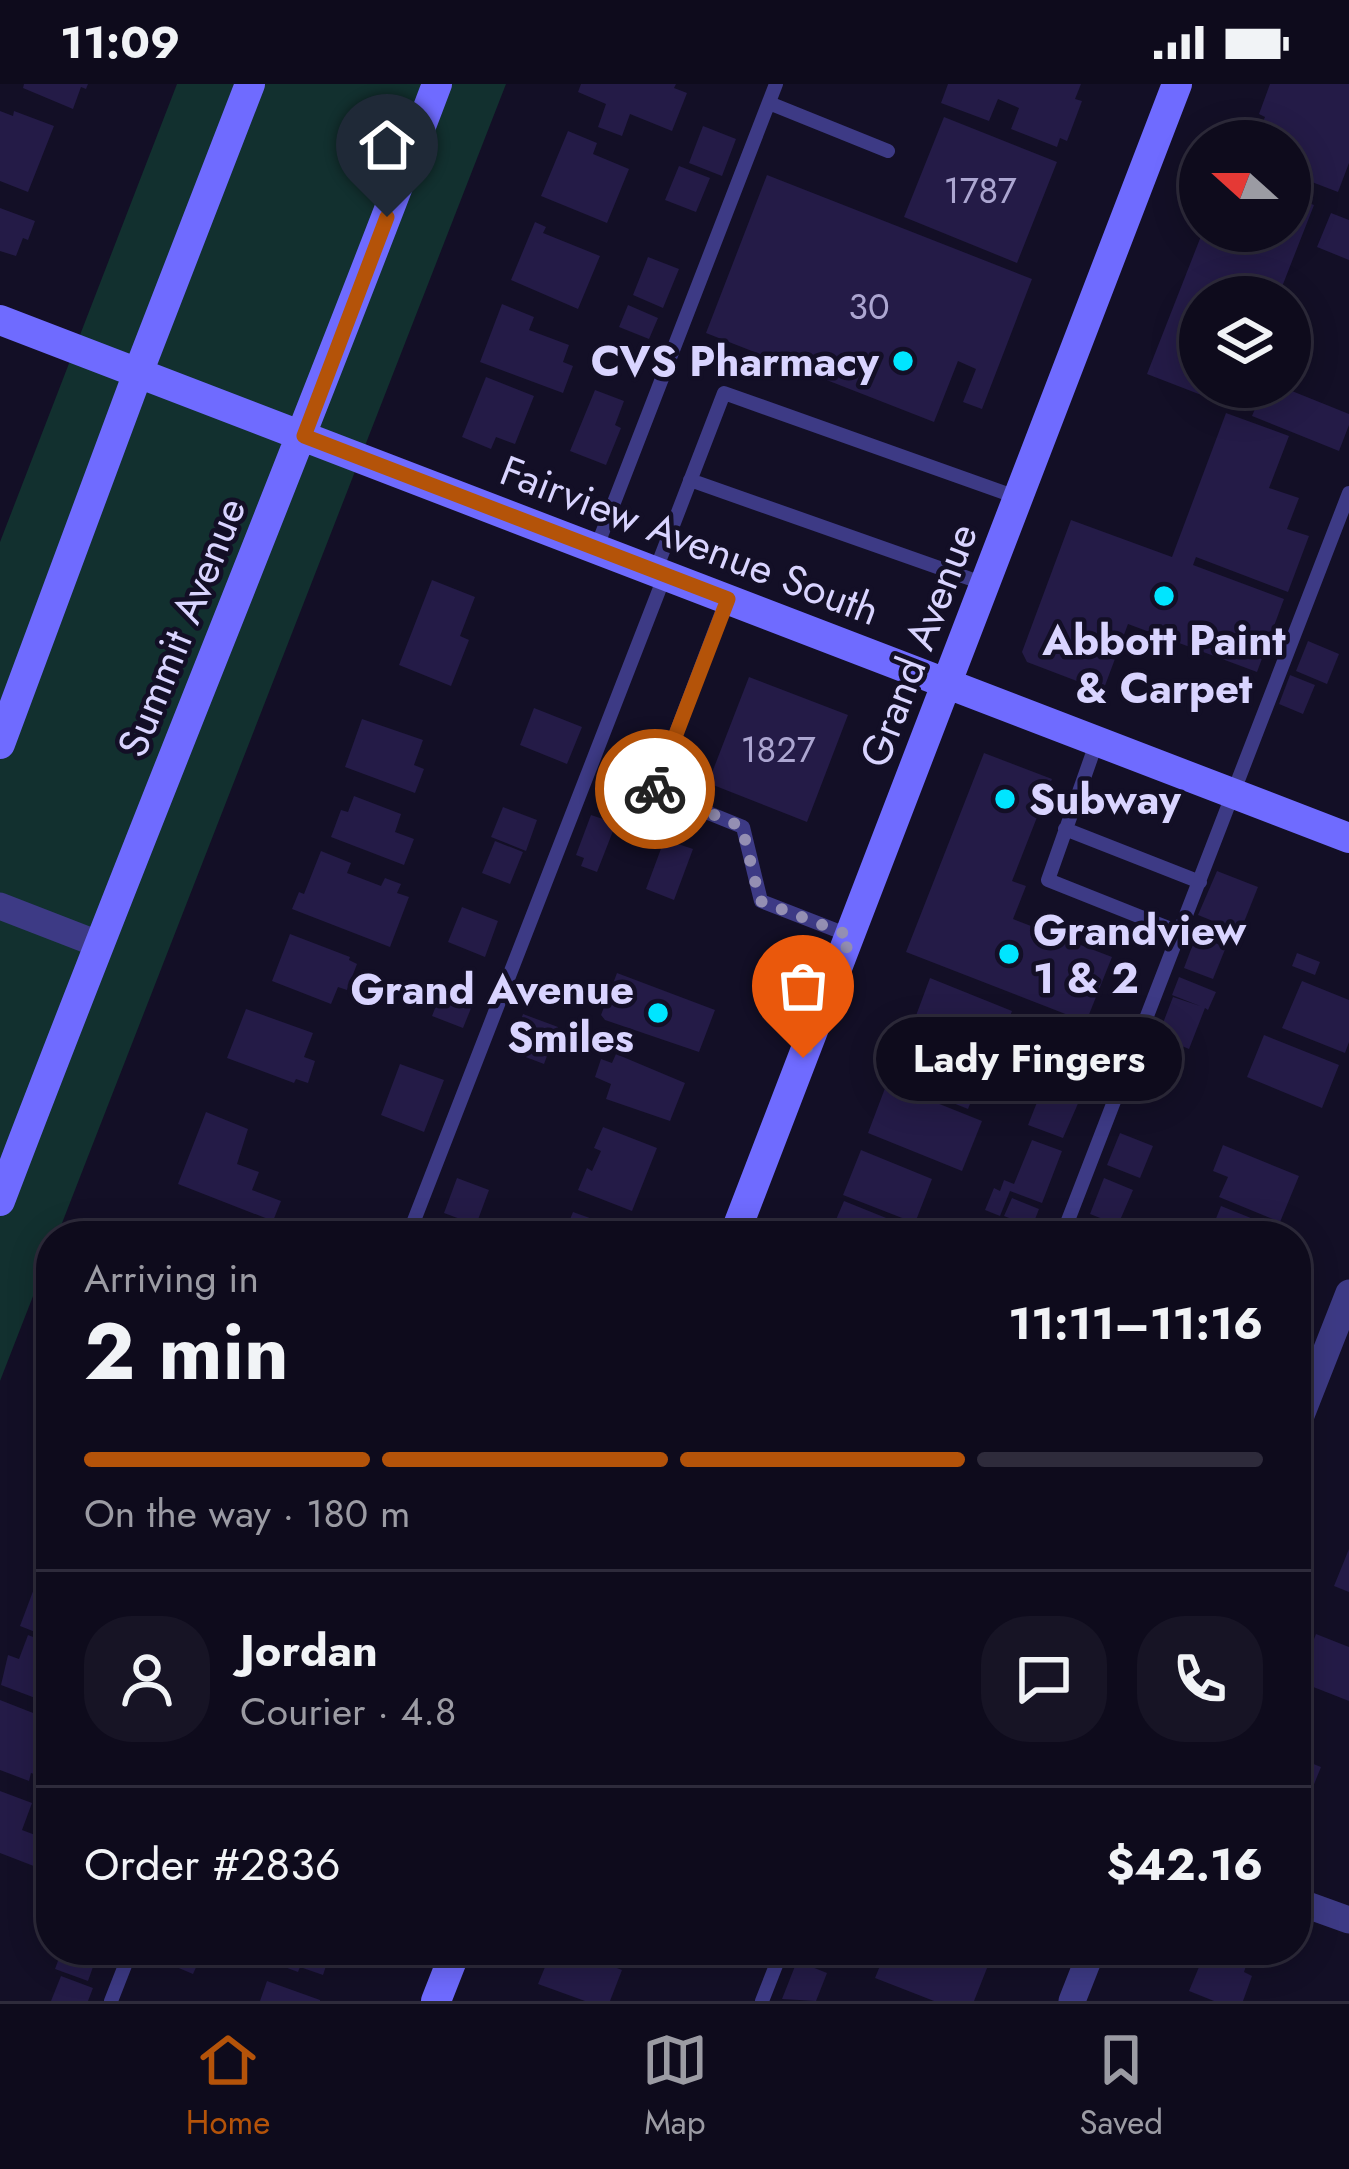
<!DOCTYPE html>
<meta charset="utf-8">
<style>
:root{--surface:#0e0b1c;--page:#171425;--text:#f1f3f6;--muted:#9b9ba3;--line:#2e2b3b;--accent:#b45309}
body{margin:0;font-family:Jost,sans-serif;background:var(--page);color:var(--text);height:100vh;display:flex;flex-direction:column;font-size:45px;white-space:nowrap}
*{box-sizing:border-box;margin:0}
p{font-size:39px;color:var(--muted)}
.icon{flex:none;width:66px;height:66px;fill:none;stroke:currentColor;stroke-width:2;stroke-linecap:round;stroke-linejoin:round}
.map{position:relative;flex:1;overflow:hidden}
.panel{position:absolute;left:36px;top:1137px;width:1275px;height:744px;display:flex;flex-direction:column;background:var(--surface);border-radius:48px;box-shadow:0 6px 30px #0003,0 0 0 3px var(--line)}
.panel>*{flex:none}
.needle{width:78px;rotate:291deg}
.buttons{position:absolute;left:1179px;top:36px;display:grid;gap:24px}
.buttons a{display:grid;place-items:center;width:132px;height:132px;border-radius:50%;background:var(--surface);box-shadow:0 6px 30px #0003,0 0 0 3px var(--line);font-size:60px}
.pin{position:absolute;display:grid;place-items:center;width:102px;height:102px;color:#fff;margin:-123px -51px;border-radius:50% 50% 50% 0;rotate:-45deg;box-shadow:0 0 12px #0007}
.pin .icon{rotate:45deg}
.courier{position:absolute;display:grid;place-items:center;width:120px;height:120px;margin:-60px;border:9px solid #b45309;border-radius:50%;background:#fff;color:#222;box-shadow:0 3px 15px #0007}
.bubble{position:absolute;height:84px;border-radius:42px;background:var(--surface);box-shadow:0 6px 30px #0003,0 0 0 3px var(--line);font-size:39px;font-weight:700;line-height:84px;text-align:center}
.headline em{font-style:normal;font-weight:700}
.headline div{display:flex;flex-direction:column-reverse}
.headline{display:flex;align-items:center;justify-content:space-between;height:204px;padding:0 48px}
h1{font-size:78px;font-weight:700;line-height:90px}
.bar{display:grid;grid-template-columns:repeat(4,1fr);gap:18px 12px;align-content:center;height:144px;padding:0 48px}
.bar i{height:15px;border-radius:9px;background:var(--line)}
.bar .selected{background:var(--accent)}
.bar p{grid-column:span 4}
.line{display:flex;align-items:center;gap:30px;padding:0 48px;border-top:3px solid var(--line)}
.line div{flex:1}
.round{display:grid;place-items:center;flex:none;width:126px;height:126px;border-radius:48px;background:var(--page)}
.status{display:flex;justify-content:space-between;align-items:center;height:84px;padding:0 60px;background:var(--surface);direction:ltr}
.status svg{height:33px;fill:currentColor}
.menu{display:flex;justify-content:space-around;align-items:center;height:168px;border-top:3px solid var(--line);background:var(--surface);font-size:33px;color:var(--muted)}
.menu a{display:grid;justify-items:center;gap:6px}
.menu .selected{color:var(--accent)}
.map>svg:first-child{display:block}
.green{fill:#12302f}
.building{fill:#241b47}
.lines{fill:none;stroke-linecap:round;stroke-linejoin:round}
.lane{stroke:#3d3a85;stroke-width:14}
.street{stroke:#3d3a85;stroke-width:27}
.secondary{stroke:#6f6bff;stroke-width:30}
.done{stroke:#948fb3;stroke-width:12;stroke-dasharray:0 21.6}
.route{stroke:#b45309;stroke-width:15}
.poi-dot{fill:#00e5ff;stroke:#130f26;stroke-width:4.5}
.labels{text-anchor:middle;stroke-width:9;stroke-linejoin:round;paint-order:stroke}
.number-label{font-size:36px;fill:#aca6d1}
.poi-label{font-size:42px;font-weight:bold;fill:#d9d4ff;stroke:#130f26;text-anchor:end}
.street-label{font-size:42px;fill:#d9d4ff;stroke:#130f26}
</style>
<div class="status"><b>11:09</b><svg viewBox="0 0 49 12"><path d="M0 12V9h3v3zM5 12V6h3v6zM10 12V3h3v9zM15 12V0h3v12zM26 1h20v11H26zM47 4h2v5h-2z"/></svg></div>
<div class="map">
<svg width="1349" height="1917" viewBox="0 0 1349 1917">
<rect width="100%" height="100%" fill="#130f26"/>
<path class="green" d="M177,0H506L57,1152H51V1166L0,1297V458Z"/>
<path class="building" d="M24,0H88L86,5L81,3L73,25L23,4Z
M581,0H676L674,4L687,9L672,47L630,30L622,52L598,43L606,20L578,8Z
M948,0H1081L1075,15L1082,17L1067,57L1060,54L1057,63L1011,45L1019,24L998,15L989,37L941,19Z
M1270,0H1349V79L1338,108L1304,95L1307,88L1297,84L1294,91L1290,89V57H1249L1255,40L1261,42L1265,33L1259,30Z
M0,27L13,32L14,27L54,42L28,108L0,97Z
M944,33L1057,78L1017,179L904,133Z
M703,42L736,55L722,92L689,79Z
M568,47L597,59L593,70L629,85L607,139L541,112Z
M679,82L710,94L696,128L665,116Z
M767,91L1032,195L982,325L963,318L976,285L958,277L934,338L706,249Z
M1290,112L1314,121L1278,213H1200V303H1243L1235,324L1147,290L1203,147H1290Z
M0,124L35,137L28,156L23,154L16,172L0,167Z
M1331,129L1349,136V176L1317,163Z
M535,138L546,143L543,149L600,172L578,225L511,196Z
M648,173L679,185L663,224L633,211Z
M502,220L534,233L529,246L569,261L563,278L573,282L563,309L480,278Z
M628,221L658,234L649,255L619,243Z
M486,293L534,312L515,360L496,353L491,365L462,353Z
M1264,303H1282L1349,330V341L1339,367L1252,332Z
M595,306L624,317L615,341L621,344L606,381L570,367Z
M1226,329L1289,352L1269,404L1299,414L1287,445L1309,452L1288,508L1196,473L1193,481L1284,515L1257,588L1128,540L1103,607L1027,578L1022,568L1071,436L1172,473Z
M432,496L475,513L460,552L469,556L451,602L399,581Z
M1308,557L1339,570L1327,600L1296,587Z
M1290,591L1315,601L1303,630L1279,620Z
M749,593L848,631L807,738L708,699Z
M534,624L582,643L567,680L520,661Z
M362,635L423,656L414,681L424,685L415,709L345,683Z
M984,669L1052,695L1012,797L1026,802L1013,835L1112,873L1086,938L906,868Z
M354,712L401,730L395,748L414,755L404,781L331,753L341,726L348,728Z
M503,723L537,736L526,767L491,753Z
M591,731L693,765L674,816L646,805L662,762L613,747L597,788L581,782L584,774L576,771Z
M495,757L523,768L510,800L482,789Z
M321,767L351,779L347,789L381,802L385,794L401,800L397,809L409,813L390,863L292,825L299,808L304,810Z
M1217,787L1258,803L1240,848L1198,831Z
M462,823L498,837L485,873L448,858Z
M290,850L350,873L349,876L357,880L347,906L338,903L331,920L272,897Z
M1196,852L1226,863L1213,895L1184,884Z
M1297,869L1320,878L1315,891L1292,882Z
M617,889L715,926L699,968L605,936L601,931Z
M1179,893L1216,908L1208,926L1205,924L1189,965L1158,952L1173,913L1200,922L1172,911Z
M930,894L1012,927L1001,955L988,950L982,963L914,937Z
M1302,897L1349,916V958L1345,969L1282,944Z
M445,899L476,912L463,944L432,932Z
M246,925L313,949L304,973L315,977L308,999L296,995L294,999L227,974Z
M523,930L558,943L544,980L510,967Z
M1069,945L1104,959L1086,1004L1051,989Z
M905,951L985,982L968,1025L888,993Z
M1264,951L1339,981L1322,1024L1247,993Z
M616,970L685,999L670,1037L606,1015L611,1000L595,993L601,975L612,979Z
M1150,974L1168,982L1163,995L1144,988Z
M400,980L444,996L424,1048L381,1031Z
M1047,993L1083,1008L1063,1054L1028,1041Z
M887,999L982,1037L962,1087L868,1049Z
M206,1028L248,1045L237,1080L259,1088L252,1106L281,1117L273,1137L178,1100Z
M603,1043L657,1064L632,1127L578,1106L587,1084L592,1087L601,1067L594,1064Z
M1120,1049L1153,1062L1140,1094L1107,1081Z
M1032,1056L1062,1067L1042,1119L1010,1107L1000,1132L985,1126L994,1104L1000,1107L1004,1096L1014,1100Z
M1223,1061L1299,1092L1280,1138L1219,1113L1228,1093L1213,1087Z
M861,1066L932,1095L915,1139L843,1111Z
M457,1094L489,1106L476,1141L444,1129Z
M1104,1094L1133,1106L1118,1141L1090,1130Z
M1012,1114L1039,1125L1032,1143L1004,1132Z
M844,1117L901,1140L896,1152H829Z
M1221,1122L1273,1143L1269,1152H1209Z
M573,1128L598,1137L594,1147L606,1152H563Z
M356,1138L391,1152H350Z
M1349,1465V1508L1334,1502Z
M41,1486L51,1490L48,1553L20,1542Z
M1316,1550L1349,1563V1617L1298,1597Z
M28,1551L51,1560V1620L1,1601L8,1571L19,1575Z
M0,1616L51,1636V1696L31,1689L29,1697L0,1686Z
M1296,1673L1321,1683L1308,1715L1296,1710Z
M0,1707L32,1719L22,1746L51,1757L44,1786L0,1769Z
M62,1866H99L88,1897L55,1885Z
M167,1866H204L193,1890L162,1877Z
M260,1866H312L311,1870L328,1876L323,1891L300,1883L298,1888L258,1873Z
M552,1866H570L622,1886L610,1917H585L538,1900Z
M900,1866H936L960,1875L964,1866H971L991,1874L974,1917H934L875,1894L884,1872L896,1876Z
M1206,1866H1245L1241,1876L1247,1879L1244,1888L1252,1892L1243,1917H1214L1189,1907Z
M797,1877L827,1889L816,1917L782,1915Z
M61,1892L93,1904L88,1917H51Z
M267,1897L320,1916V1917H260Z"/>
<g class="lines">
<path class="lane" d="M769,19L888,67
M690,396L985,500
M596,465L776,0
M655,488L724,309L1019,414
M727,515L654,707L743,743L761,817L851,852
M1097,657L1048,796L1181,849
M1065,745L1200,798
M408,1152L665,491
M1062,1152L1349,409
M111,1917L131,1866
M762,1917L782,1866"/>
<path class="street" d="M0,822L98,860
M1296,1344L1349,1209
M1296,1817L1349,1836
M1072,1917L1092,1866"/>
<path class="secondary" d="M0,236L1349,754
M0,660L138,289L250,0
M0,1117C142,743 296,374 437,0
M734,1152L1177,0
M436,1917L456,1866"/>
</g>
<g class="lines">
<path class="done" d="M655,705L742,743L760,817L851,852L803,974"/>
<path class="route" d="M387,133L304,352L728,515L655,705"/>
</g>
<g class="poi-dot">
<circle cx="903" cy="277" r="12"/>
<circle cx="1164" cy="512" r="12"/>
<circle cx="1005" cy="715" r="12"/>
<circle cx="1009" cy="870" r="12"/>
<circle cx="658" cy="929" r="12"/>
</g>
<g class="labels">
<g class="number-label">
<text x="980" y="119">1787</text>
<text x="869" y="235">30</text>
<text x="778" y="678">1827</text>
</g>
<g class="poi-label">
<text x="879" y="292">CVS Pharmacy</text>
<text x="1164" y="571" text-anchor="middle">Abbott Paint<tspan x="1164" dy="48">&amp; Carpet</tspan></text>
<text x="1029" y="730" text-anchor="start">Subway</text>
<text x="1033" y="861" text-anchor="start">Grandview<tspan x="1033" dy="48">1 &amp; 2</tspan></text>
<text x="634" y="920">Grand Avenue<tspan x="634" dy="48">Smiles</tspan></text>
</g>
<g class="street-label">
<text transform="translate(690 456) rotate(21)" y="15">Fairview Avenue South</text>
<text transform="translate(181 543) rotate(-68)" y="15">Summit Avenue</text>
<text transform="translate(918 561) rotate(-69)" y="15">Grand Avenue</text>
</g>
</g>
</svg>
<div class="buttons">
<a><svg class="needle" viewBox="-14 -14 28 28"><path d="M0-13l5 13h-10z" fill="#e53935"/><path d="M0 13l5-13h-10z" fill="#9b9ba3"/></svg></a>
<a><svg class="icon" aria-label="layers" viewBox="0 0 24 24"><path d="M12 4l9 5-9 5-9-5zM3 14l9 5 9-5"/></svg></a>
</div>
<div class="pin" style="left:803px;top:974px;background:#ea580c"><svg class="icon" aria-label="bag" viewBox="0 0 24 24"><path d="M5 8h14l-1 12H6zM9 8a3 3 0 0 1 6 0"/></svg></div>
<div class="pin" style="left:387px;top:133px;background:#1f2937"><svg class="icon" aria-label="home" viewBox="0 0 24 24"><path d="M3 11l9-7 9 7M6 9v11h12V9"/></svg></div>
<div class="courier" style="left:655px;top:705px"><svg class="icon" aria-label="bike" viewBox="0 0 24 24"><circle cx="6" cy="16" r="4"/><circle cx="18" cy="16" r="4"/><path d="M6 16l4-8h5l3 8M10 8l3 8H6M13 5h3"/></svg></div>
<div class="bubble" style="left:876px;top:933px;width:306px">Lady Fingers</div>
<section class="panel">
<div class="headline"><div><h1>2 min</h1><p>Arriving in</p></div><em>11:11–11:16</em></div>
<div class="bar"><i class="selected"></i><i class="selected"></i><i class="selected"></i><i></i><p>On the way · 180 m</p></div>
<div class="line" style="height:216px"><a class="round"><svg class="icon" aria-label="person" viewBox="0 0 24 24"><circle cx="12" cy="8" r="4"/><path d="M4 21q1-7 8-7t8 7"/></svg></a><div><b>Jordan</b><p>Courier · 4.8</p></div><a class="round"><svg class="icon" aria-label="chat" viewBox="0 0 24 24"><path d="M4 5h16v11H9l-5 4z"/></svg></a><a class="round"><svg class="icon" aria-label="phone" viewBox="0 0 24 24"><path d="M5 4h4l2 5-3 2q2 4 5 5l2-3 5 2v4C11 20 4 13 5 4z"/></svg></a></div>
<div class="line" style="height:156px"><div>Order #2836</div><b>$42.16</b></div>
</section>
</div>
<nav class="menu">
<a class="selected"><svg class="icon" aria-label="home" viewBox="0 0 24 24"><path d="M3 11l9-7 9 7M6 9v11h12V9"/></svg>Home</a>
<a><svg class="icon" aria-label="map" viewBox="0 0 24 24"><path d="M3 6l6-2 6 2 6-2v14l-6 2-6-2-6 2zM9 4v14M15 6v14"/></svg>Map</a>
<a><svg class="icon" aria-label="saved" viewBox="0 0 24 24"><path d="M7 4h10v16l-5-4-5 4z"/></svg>Saved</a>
</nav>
